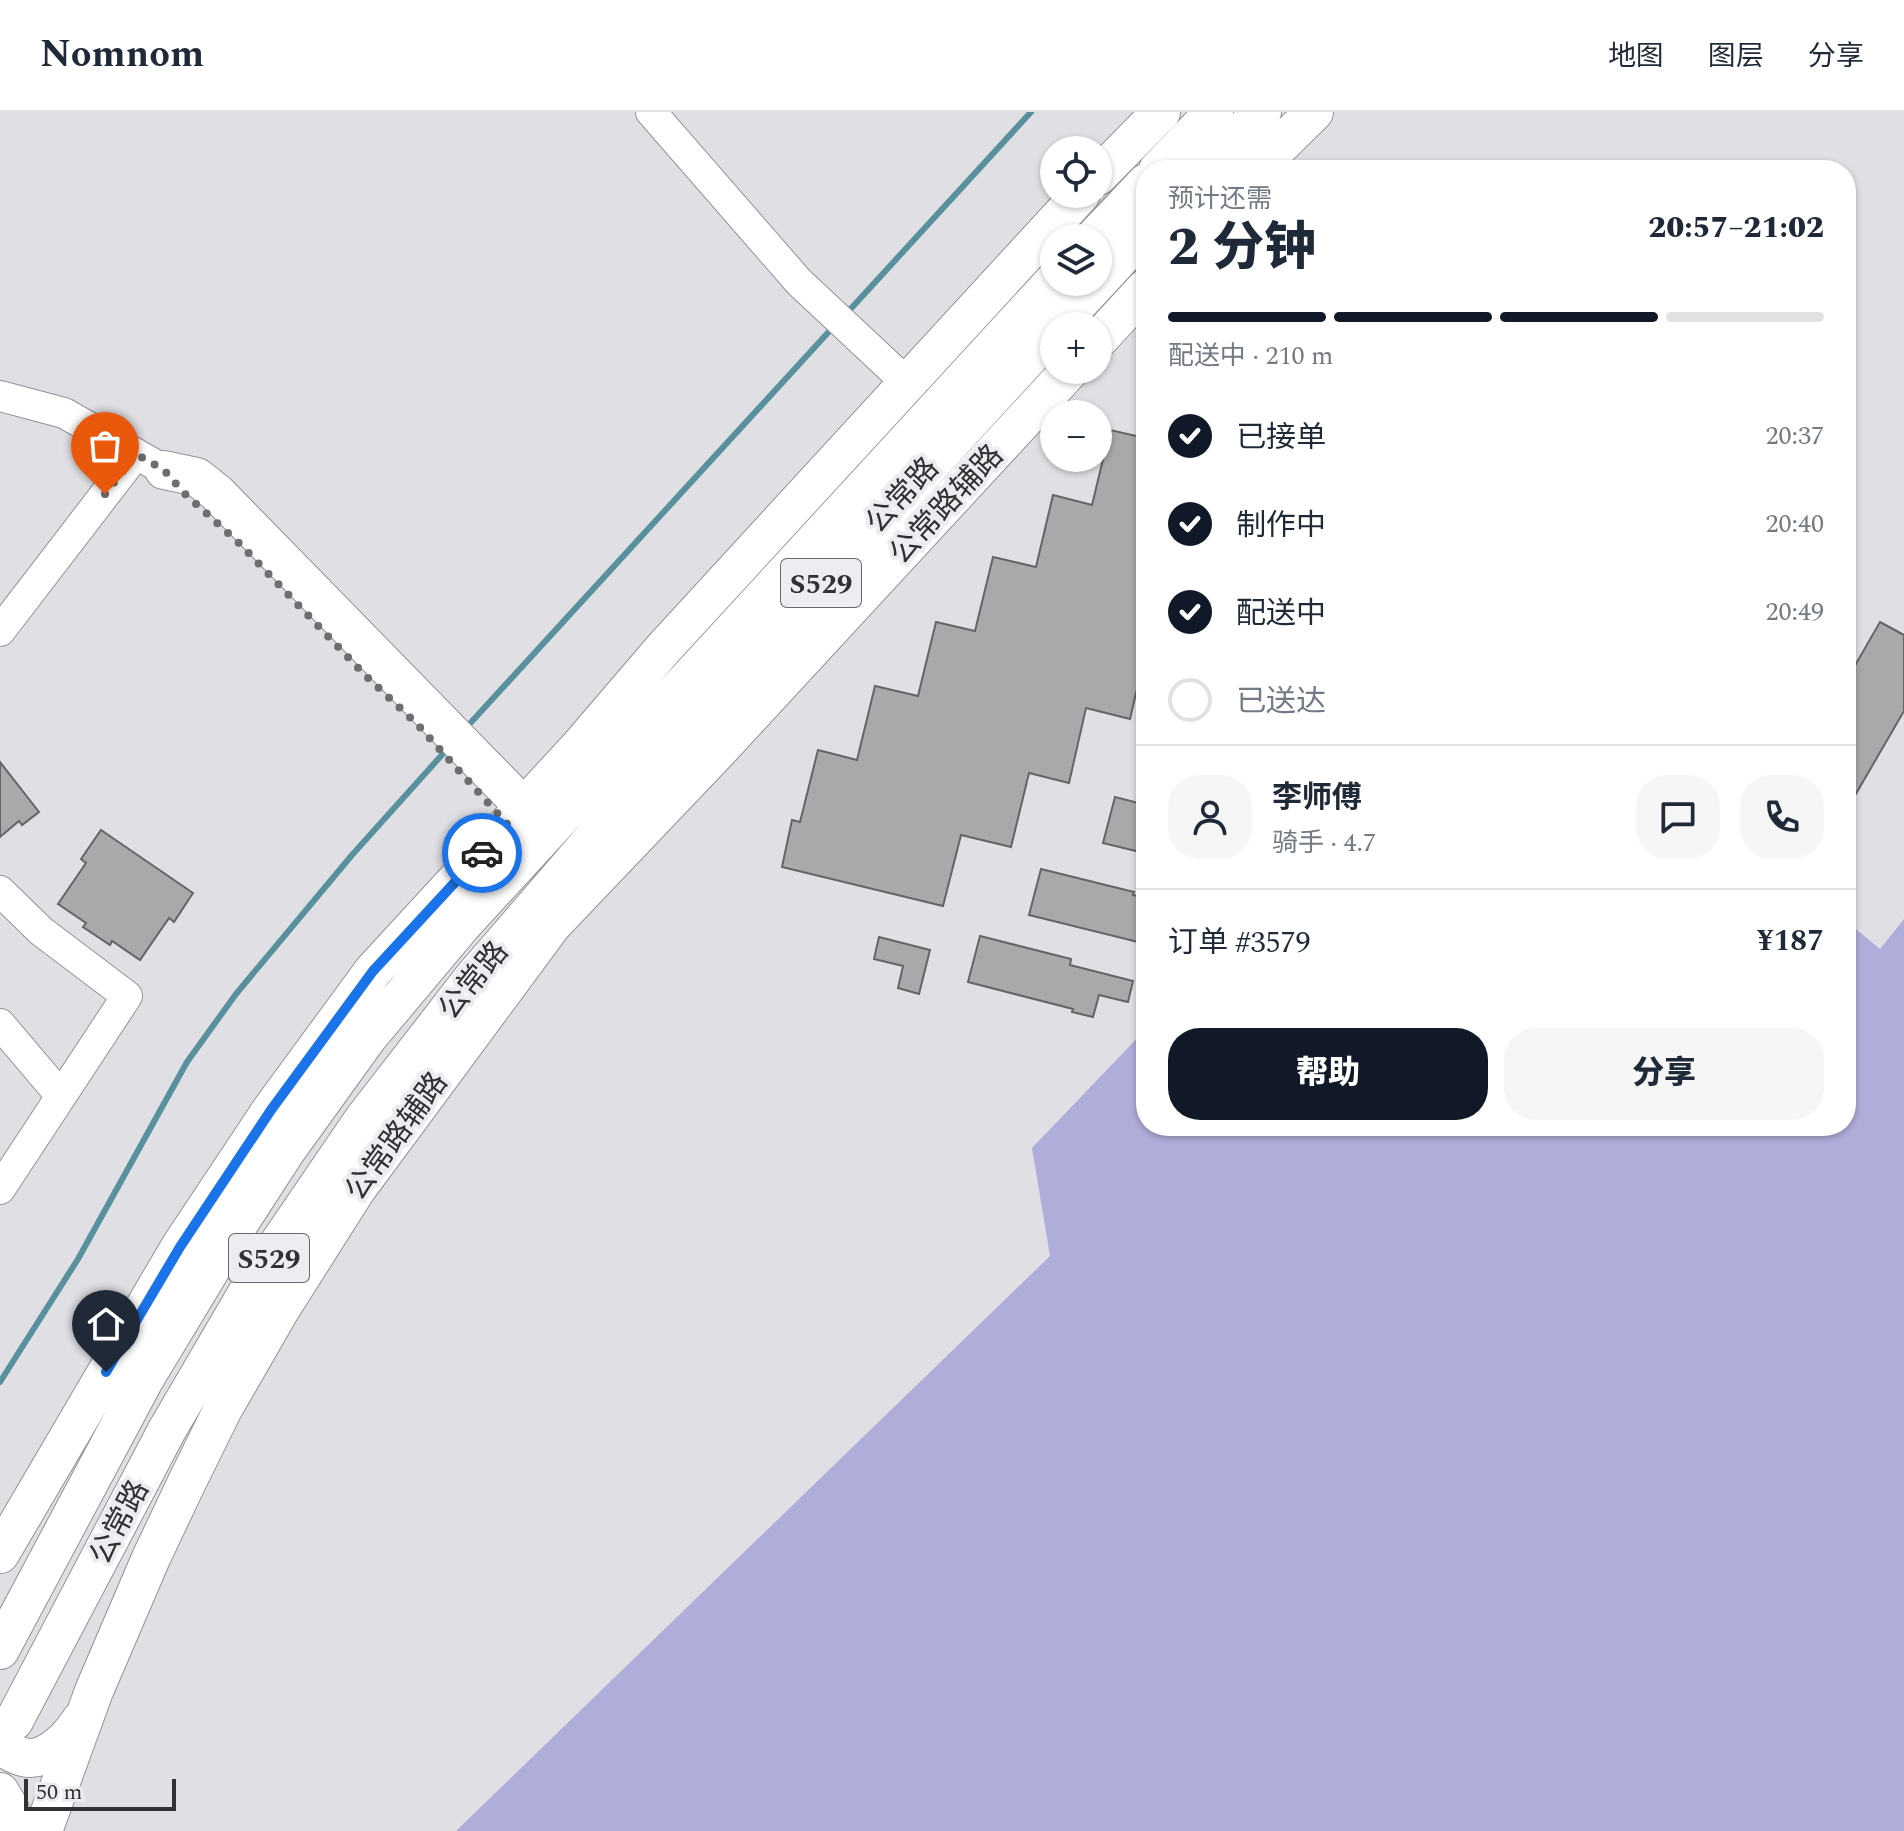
<!DOCTYPE html>
<html lang="zh">
<meta charset="utf-8">
<style>
:root{--surface:#fff;--page:#f6f6f7;--text:#1f2937;--muted:#747a83;--line:#e0e1e3;--accent:#111827}
body{margin:0;font-family:Spectral,"Noto Sans SC",serif;background:var(--page);color:var(--text);height:100vh;display:flex;flex-direction:column;font-size:30px;white-space:nowrap}
*{box-sizing:border-box;margin:0}
p{font-size:26px;color:var(--muted)}
.icon{flex:none;width:44px;height:44px;fill:none;stroke:currentColor;stroke-width:2;stroke-linecap:round;stroke-linejoin:round}
.map{position:relative;flex:1;overflow:hidden}
.sheet{position:absolute;left:1136px;top:48px;width:720px;height:976px;display:flex;flex-direction:column;background:var(--surface);border-radius:32px;box-shadow:0 2px 6px #0004}
.sheet>*{flex:none}
.buttons{position:absolute;left:1040px;top:24px;display:grid;gap:16px}
.buttons a{display:grid;place-items:center;width:72px;height:72px;border-radius:50%;background:var(--surface);box-shadow:0 2px 6px #0004;font-size:40px}
.scale{position:absolute;left:24px;bottom:20px;width:152px;box-sizing:border-box;padding-left:8px;border:4px solid #313133;border-top:0;font-size:22px;line-height:28px;white-space:nowrap;color:#313133;-webkit-text-stroke:6px #ececf1;paint-order:stroke}
.pin{position:absolute;display:grid;place-items:center;width:68px;height:68px;color:#fff;margin:-82px -34px;border-radius:50% 50% 50% 0;rotate:-45deg;box-shadow:0 0 8px #0007}
.pin .icon{rotate:45deg}
.courier{position:absolute;display:grid;place-items:center;width:80px;height:80px;margin:-40px;border:6px solid #1a73e8;border-radius:50%;background:#fff;color:#222;box-shadow:0 2px 10px #0007}
.head em{font-style:normal;font-weight:800}
.head div{display:flex;flex-direction:column-reverse}
.head{display:flex;align-items:center;justify-content:space-between;height:136px;padding:0 32px}
h1{font-size:52px;font-weight:800;line-height:60px}
.bar{display:grid;grid-template-columns:repeat(4,1fr);gap:12px 8px;align-content:center;height:96px;padding:0 32px}
.bar i{height:10px;border-radius:6px;background:var(--line)}
.bar .active{background:var(--accent)}
.bar p{grid-column:span 4}
.line{display:flex;align-items:center;gap:20px;padding:0 32px;border-top:2px solid var(--line)}
.line div{flex:1}
.round{display:grid;place-items:center;flex:none;width:84px;height:84px;border-radius:32px;background:var(--page)}
ol{padding:0 32px;list-style:none}
li{display:flex;align-items:center;gap:24px;height:88px}
li p{margin-inline-start:auto}
li .icon{padding:8px;border-radius:50%;background:var(--accent);color:#fff;stroke-width:4}
li:last-child{color:var(--muted)}
li i{width:44px;height:44px;border:4px solid var(--line);border-radius:50%}
.primary-button{display:flex;gap:16px;margin-top:auto;padding:16px 32px}
.primary-button a{flex:1;height:92px;border-radius:32px;background:var(--accent);color:#fff;font-size:32px;font-weight:800;line-height:92px;text-align:center}
.primary-button a+a{background:var(--page);color:var(--text)}
header{display:flex;align-items:center;gap:48px;box-sizing:border-box;height:112px;padding:0 40px;background:var(--surface);border-bottom:2px solid var(--line)}
header strong{font-size:38px}
nav{display:flex;gap:44px;margin-inline-start:auto;font-size:28px}
.map>svg:first-child{display:block}
.forest{fill:#afadd9}
.lines{fill:none;stroke-linecap:round;stroke-linejoin:round}
.stream{stroke:#58909d;stroke-width:6}
.building{fill:#aba8ab;stroke:#676467;stroke-width:2}
.minor-casing{stroke:#929297;stroke-width:32}
.major-casing{stroke:#929297;stroke-width:40}
.minor{stroke:#fff;stroke-width:30}
.major{stroke:#fff;stroke-width:38}
.done{stroke:#6e6e71;stroke-width:8;stroke-dasharray:0 14.4}
.route{stroke:#1a73e8;stroke-width:10}
.labels{text-anchor:middle;stroke-width:8;stroke-linejoin:round;paint-order:stroke}
.shield{fill:#ececf1;stroke:#69696c;stroke-width:2}
.shield-label{font-size:28px;font-weight:bold;fill:#313133}
.street-label{font-size:30px;fill:#313133;stroke:#ececf1}
</style>
<header>
<strong>Nomnom</strong>
<nav><a>地图</a><a>图层</a><a>分享</a></nav>
</header>
<div class="map">
<svg width="1904" height="1719" viewBox="0 0 1904 1719">
<rect width="100%" height="100%" fill="#dfdfe4"/>
<path class="forest" d="M1904,807V1719H456L1050,1144L1032,1036L1146,917V1014H1846V809L1880,837Z"/>
<g class="lines">
<path class="stream" d="M846,202L1031,0
M464,618L835,213
M0,1270L78,1147L187,950L236,882L352,743L449,635"/>
</g>
<path class="building" d="M1110,318L1145,326L1137,357L1146,359V522L1137,559L1141,560L1130,607L1086,596L1069,671L1029,661L1011,735L961,723L943,794L782,755L792,708L800,710L818,638L857,648L875,574L918,584L936,510L975,519L993,445L1036,455L1053,383L1092,393Z
M1880,510L1904,523V599L1846,699V553L1853,557Z
M0,650L39,700L22,713L19,709L0,725Z
M1115,685L1146,693L1144,741L1103,731Z
M101,718L193,781L174,810L169,806L140,848L112,829L110,833L83,815L86,811L58,792L86,751L81,747Z
M1041,757L1134,780L1133,783L1146,786V832L1029,803Z
M980,824L1071,847L1070,853L1133,869L1128,890L1099,883L1093,905L1072,900L1073,897L968,870Z
M879,825L930,838L919,882L898,876L903,854L874,847Z"/>
<g class="lines">
<g class="minor-casing">
<path id="minor" d="M651,0L799,170L907,271
M0,284L64,301L152,351
M0,519L136,342
M0,779L41,819L127,884L0,1077
M0,912L61,984"/>
</g>
<g class="major-casing">
<path id="major" d="M1158,58L1214,0
M1202,58L1262,0
M1255,58L1314,0
M1098,64L1161,0
M1094,126L1146,71
M1098,170L1146,118
M1057,214L1098,170
M1098,228L1146,176
M164,358L197,365L217,381L524,695
M0,1442L180,1135L271,998L373,859L580,634L663,537L1081,82
M0,1538L144,1268L229,1127L286,1039L368,925L462,813L1054,169
M14,1609L167,1318L260,1159L363,1008L473,866L686,619L1054,218
M0,1634C7,1638 15,1643 23,1645C46,1651 69,1626 80,1609
M0,1680L9,1695L17,1719
M43,1719L94,1579L151,1446L187,1370L223,1297L280,1198L356,1078L552,813L716,641L1070,258"/>
</g>
<use href="#minor" class="minor"/>
<use href="#major" class="major"/>
</g>
<g class="lines">
<path class="done" d="M105,382L136,342L164,358L183,380L240,432L366,564L416,611L508,713L482,741"/>
<path class="route" d="M106,1260L180,1135L271,998L373,859L482,741"/>
</g>
<g class="labels">
<g class="shield">
<rect x="781" y="447" width="80" height="48" rx="6"/>
<rect x="229" y="1122" width="80" height="48" rx="6"/>
</g>
<g class="shield-label">
<text x="821" y="481">S529</text>
<text x="269" y="1156">S529</text>
</g>
<g class="street-label">
<text transform="translate(902 383) rotate(-47)" y="10">公常路</text>
<text transform="translate(946 392) rotate(-47)" y="10">公常路辅路</text>
<text transform="translate(473 868) rotate(-51)" y="10">公常路</text>
<text transform="translate(396 1024) rotate(-54)" y="10">公常路辅路</text>
<text transform="translate(119 1410) rotate(-62)" y="10">公常路</text>
</g>
</g>
</svg>
<div class="buttons">
<a><svg class="icon" aria-label="locate" viewBox="0 0 24 24"><circle cx="12" cy="12" r="6"/><path d="M12 2v4M12 18v4M2 12h4M18 12h4"/></svg></a>
<a><svg class="icon" aria-label="layers" viewBox="0 0 24 24"><path d="M12 4l9 5-9 5-9-5zM3 14l9 5 9-5"/></svg></a>
<a>+</a>
<a>−</a>
</div>
<div class="scale">50 m</div>
<div class="pin" style="left:105px;top:382px;background:#ea580c"><svg class="icon" aria-label="bag" viewBox="0 0 24 24"><path d="M5 8h14l-1 12H6zM9 8a3 3 0 0 1 6 0"/></svg></div>
<div class="pin" style="left:106px;top:1260px;background:#1f2937"><svg class="icon" aria-label="home" viewBox="0 0 24 24"><path d="M3 11l9-7 9 7M6 9v11h12V9"/></svg></div>
<div class="courier" style="left:482px;top:741px"><svg class="icon" aria-label="car" viewBox="0 0 24 24"><path d="M5 17H2v-5l4-1 3-4h7l3 4 3 1v5h-3M9 17h6M6 11h13"/><circle cx="7" cy="17" r="2"/><circle cx="17" cy="17" r="2"/></svg></div>
<section class="sheet">
<div class="head"><div><h1>2 分钟</h1><p>预计还需</p></div><em>20:57–21:02</em></div>
<div class="bar"><i class="active"></i><i class="active"></i><i class="active"></i><i></i><p>配送中 · 210 m</p></div>
<ol>
<li><svg class="icon" aria-label="check" viewBox="0 0 24 24"><path d="M5 12l5 5 9-10"/></svg>已接单<p>20:37</p></li>
<li><svg class="icon" aria-label="check" viewBox="0 0 24 24"><path d="M5 12l5 5 9-10"/></svg>制作中<p>20:40</p></li>
<li><svg class="icon" aria-label="check" viewBox="0 0 24 24"><path d="M5 12l5 5 9-10"/></svg>配送中<p>20:49</p></li>
<li><i></i>已送达</li>
</ol>
<div class="line" style="height:144px"><a class="round"><svg class="icon" aria-label="person" viewBox="0 0 24 24"><circle cx="12" cy="8" r="4"/><path d="M4 21q1-7 8-7t8 7"/></svg></a><div><b>李师傅</b><p>骑手 · 4.7</p></div><a class="round"><svg class="icon" aria-label="chat" viewBox="0 0 24 24"><path d="M4 5h16v11H9l-5 4z"/></svg></a><a class="round"><svg class="icon" aria-label="phone" viewBox="0 0 24 24"><path d="M5 4h4l2 5-3 2q2 4 5 5l2-3 5 2v4C11 20 4 13 5 4z"/></svg></a></div>
<div class="line" style="height:104px"><div>订单 #3579</div><b>¥187</b></div>
<div class="primary-button"><a>帮助</a><a>分享</a></div>
</section>
</div>
